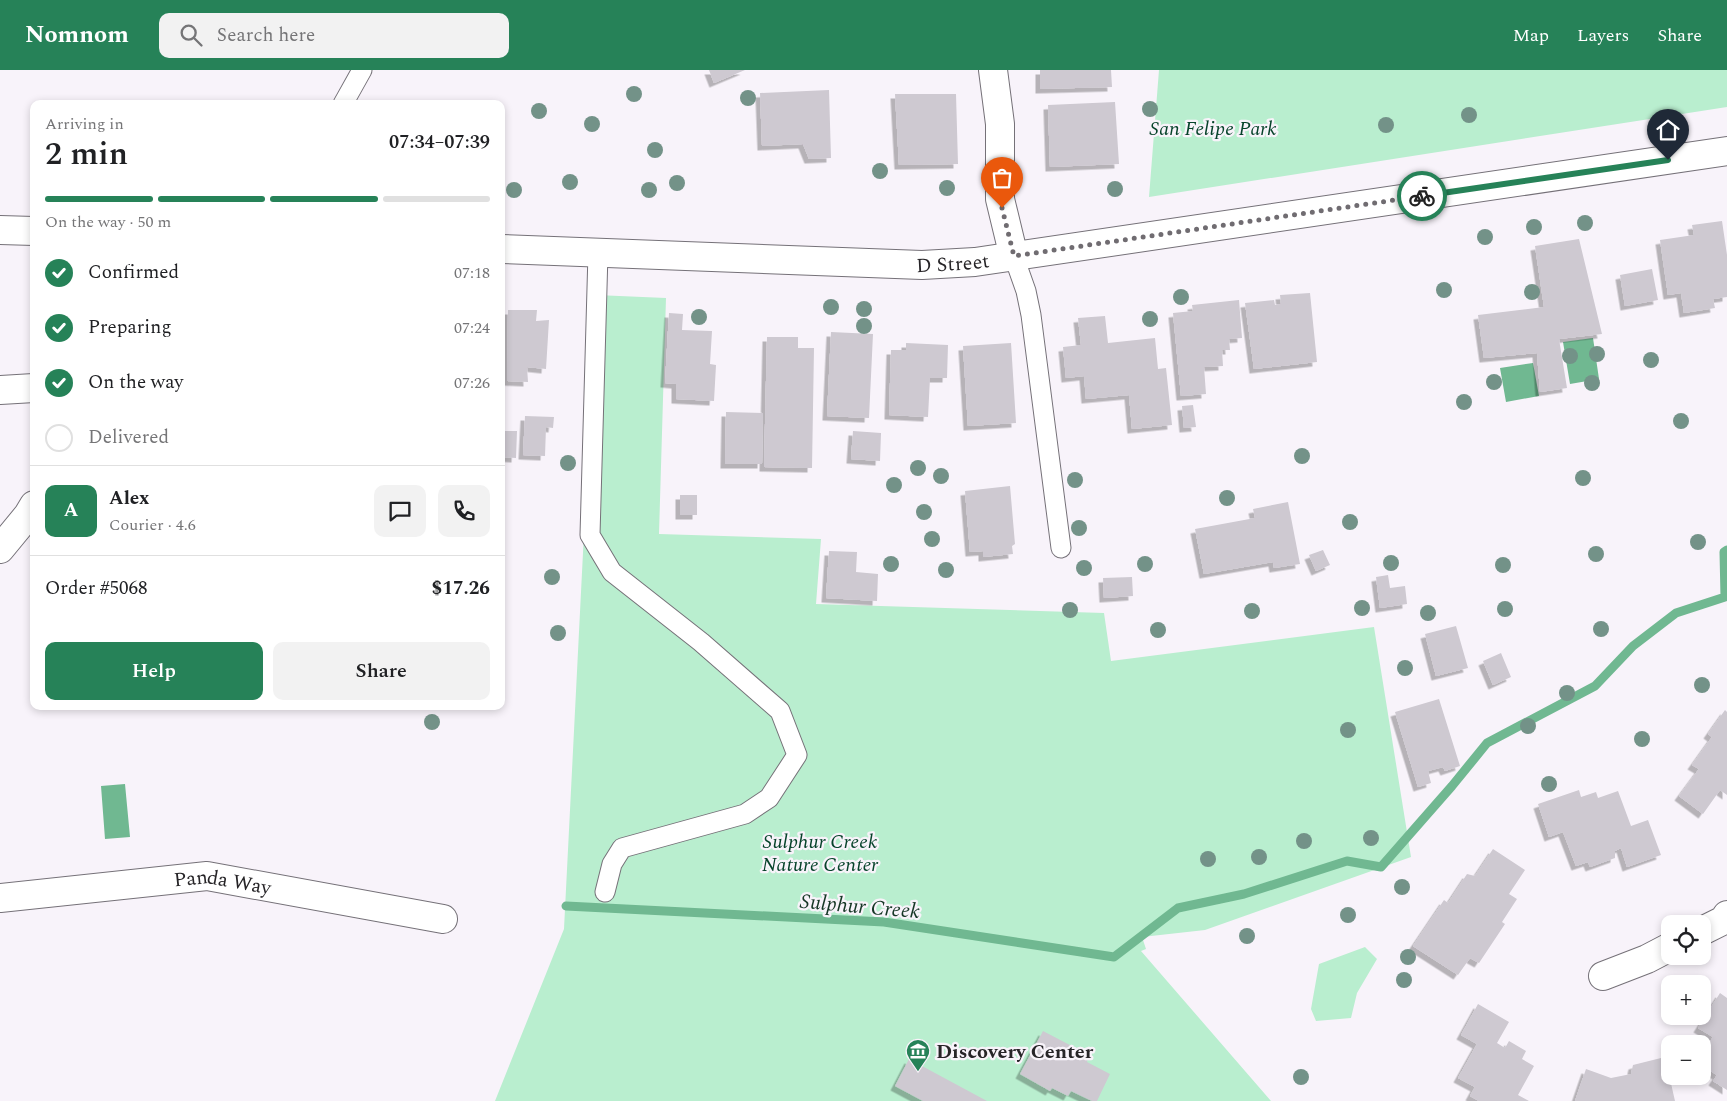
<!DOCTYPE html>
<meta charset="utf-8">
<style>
:root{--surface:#fff;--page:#f2f2f2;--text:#202124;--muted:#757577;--line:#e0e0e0;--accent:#268258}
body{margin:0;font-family:Spectral,serif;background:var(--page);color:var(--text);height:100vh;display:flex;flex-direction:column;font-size:19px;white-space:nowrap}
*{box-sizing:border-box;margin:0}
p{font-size:16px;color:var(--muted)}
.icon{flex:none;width:28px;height:28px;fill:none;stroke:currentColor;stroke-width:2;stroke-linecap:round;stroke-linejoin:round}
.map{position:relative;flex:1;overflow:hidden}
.sheet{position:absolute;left:30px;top:30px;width:475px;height:610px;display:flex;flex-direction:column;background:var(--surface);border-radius:10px;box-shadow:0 2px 8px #0003}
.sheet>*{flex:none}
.tools{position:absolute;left:1661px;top:845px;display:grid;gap:10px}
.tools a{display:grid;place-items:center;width:50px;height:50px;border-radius:10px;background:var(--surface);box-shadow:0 2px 8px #0003;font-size:25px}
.pin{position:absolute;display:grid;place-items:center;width:42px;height:42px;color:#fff;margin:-51px -21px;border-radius:50% 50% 50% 0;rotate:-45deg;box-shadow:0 0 5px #0007}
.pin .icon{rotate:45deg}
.courier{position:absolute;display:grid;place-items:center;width:50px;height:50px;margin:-25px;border:4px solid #268258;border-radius:50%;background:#fff;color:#222;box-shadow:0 1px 6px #0007}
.head em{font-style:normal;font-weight:600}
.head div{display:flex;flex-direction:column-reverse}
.head{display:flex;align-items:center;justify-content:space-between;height:85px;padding:0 15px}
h1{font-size:32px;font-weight:600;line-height:38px}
.bar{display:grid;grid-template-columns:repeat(4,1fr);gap:8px 5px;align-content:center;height:60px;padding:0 15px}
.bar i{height:6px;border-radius:4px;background:var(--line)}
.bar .current{background:var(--accent)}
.bar p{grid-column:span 4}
.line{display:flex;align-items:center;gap:12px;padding:0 15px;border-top:1px solid var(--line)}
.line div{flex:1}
.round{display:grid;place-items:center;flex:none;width:52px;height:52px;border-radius:10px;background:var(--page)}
ol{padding:0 15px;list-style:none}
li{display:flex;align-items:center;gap:15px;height:55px}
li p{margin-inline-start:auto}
li .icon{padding:5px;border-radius:50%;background:var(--accent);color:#fff;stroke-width:4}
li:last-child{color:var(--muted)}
li i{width:28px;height:28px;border:2px solid var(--line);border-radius:50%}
.primary-button{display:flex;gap:10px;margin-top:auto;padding:10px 15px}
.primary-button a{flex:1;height:58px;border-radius:10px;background:var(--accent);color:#fff;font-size:20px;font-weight:600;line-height:58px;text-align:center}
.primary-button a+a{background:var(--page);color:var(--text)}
header{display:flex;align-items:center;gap:30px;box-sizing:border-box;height:70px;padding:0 25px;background:var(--accent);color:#fff}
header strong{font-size:24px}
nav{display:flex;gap:28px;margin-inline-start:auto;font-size:18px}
.search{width:350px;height:45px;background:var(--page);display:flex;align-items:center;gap:12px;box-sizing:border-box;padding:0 18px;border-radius:10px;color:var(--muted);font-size:19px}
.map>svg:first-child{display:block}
.green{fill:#b9eecf}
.water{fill:#70b891}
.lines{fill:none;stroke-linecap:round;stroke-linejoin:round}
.stream{stroke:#70b891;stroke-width:9}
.building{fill:#cec9d1;filter:url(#shadow)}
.service-casing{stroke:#757178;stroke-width:21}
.minor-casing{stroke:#757178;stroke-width:30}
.secondary-casing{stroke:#757178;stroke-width:30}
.service{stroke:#fff;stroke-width:19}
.minor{stroke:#fff;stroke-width:28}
.secondary{stroke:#fff;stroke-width:28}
.tree{fill:#739288}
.done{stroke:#706c71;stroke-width:5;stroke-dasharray:0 9}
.route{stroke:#268258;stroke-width:6}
.labels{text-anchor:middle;stroke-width:4.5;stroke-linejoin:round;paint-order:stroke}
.park-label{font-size:20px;font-style:italic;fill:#06432a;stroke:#f8f3fa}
.street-label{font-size:20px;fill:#262427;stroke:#f8f3fa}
.poi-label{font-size:20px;font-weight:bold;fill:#262427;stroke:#f8f3fa;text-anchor:start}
.water-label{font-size:21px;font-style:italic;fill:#163726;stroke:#f8f3fa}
</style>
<header>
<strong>Nomnom</strong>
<div class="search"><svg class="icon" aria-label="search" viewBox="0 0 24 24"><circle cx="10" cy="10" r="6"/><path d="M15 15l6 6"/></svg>Search here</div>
<nav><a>Map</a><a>Layers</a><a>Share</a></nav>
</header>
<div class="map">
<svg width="1727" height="1031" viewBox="0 0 1727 1031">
<defs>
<filter id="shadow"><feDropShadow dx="-4.5" dy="4.5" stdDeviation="0" flood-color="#0004"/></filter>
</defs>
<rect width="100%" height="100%" fill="#f8f3fa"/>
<path class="green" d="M1159,0H1727V37L1149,127Z
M596,225L666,228L659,464L821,469L816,534L1104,543L1111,591L1374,557L1411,787L1205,860L1142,867L1146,879L1141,881L1271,1031H495L564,859Z
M1365,877L1377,889L1357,923L1351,948L1316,951L1311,939L1319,894Z"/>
<path class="water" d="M1593,268L1599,309L1570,314L1563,272Z
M1533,293L1539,326L1506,332L1500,298Z
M125,714L130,767L105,769L101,716Z"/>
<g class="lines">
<path class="stream" d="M566,836L884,852L1114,887L1178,838L1244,824L1347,791L1381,797L1452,716L1487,673L1595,616L1633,576L1676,543L1725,527L1724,482L1727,480"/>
</g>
<path class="building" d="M709,0H745L714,13Z
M1040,0H1111L1112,17L1040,19Z
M829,20L831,88L809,89L803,74L762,76L760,23Z
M895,24H956L958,94L899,95Z
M1115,32L1119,94L1050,97L1048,35Z
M1722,151L1727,185V227L1713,229L1715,238L1684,243L1681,223L1668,225L1660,170L1694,165L1692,155Z
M1579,169L1602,264L1559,269L1567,318L1540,322L1537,283L1484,288L1478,245L1544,237L1535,176Z
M1652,199L1658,230L1625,236L1620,205Z
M1310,223L1317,292L1254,299L1245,233L1274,230L1275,235L1281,234L1280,225Z
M1239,230L1242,268L1229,269L1230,280H1222L1223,296L1204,297L1206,324L1181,326L1173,243L1193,241L1192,235Z
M508,240H537L536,251L549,250L546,299L527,297L528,312L507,311Z
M669,243L683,244L682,260L712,261L710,294L716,295L714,331L676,329V314L665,313Z
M1105,246L1108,273L1155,268L1158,299L1166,298L1172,355L1132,359L1129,325L1086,329L1084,306L1066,308L1063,277L1081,275L1078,248Z
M831,262L873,264L869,348L827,346Z
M767,267H798V278H814L812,398L764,397Z
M906,273L948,275L947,308H930L928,347L889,345L891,280H906Z
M1011,273L1016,353L968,356L963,276Z
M1193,335L1196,357L1184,358L1182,336Z
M726,342L763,343L762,394H725Z
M525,346L554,347L553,358L546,357L545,386L523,385Z
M501,361H517L516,388L501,387Z
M853,361L881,363L880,391L851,389Z
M1010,416L1015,474L1012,476L1013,484L983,487V481L970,482L965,421Z
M680,425H697V445H680Z
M1288,432L1300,494L1274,498L1273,492L1204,504L1195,459L1255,448L1253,439Z
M1323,480L1330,495L1316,501L1309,485Z
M829,481L857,482L856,502L878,504L877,531L826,528Z
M1388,505L1390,518L1405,516L1407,534L1380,538L1376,507Z
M1132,507L1133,526L1104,528L1103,508Z
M1456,556L1468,598L1436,606L1425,564Z
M1501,583L1511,607L1493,615L1483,591Z
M1439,629L1460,696L1445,701L1443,697L1428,701L1431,713L1418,717L1395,642Z
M1725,640L1727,642V725L1720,720L1703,744L1679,726L1699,699L1692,695L1712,667L1708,664Z
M1579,720L1581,727L1596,722L1598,728L1618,721L1631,756L1648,750L1661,785L1627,797L1621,778L1615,781V788L1590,797L1588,792L1576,796L1563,762L1549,767L1538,734Z
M1493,779L1525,800L1509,824L1517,829L1502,852L1505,854L1479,893L1470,888L1458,905L1413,876L1444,830L1448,833L1467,804L1475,806Z
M1720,923L1727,928V1020L1713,1011L1717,1005L1702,996V983L1713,967L1698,958Z
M1478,934L1509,952L1497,973L1505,978L1509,971L1526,981L1522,989L1534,996L1518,1025L1529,1031H1479L1470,1026L1475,1017L1458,1008L1477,974L1461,965Z
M1043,961L1089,985L1087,992L1110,1004L1097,1031H1092L1071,1021L1068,1026L1052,1018L1050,1021L1020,1004Z
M1665,987L1675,1031H1575L1586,999L1611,1008L1631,1004L1633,995Z
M909,989L987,1031H923L895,1016Z"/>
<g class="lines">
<g class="service-casing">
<path id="service" d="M343,34L362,0
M598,183L590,465L612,502L701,572L780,641L797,685L769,728L745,744L622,778L612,794L605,822
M1014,187L1026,221L1031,245L1061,478"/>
</g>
<g class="minor-casing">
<g id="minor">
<path d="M993,0L1000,54V129L1014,187"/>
<path d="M0,320L34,318"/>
<path d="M0,479L28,445L34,435"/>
<path id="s1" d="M0,828L207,806L443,849"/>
<path d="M1702,861L1724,850L1727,845"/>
<path d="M1603,906L1647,889L1670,877"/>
</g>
</g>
<g class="secondary-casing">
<g id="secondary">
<path d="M0,160L34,161"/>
<path id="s2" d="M501,179L922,195L975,192L1727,81"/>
</g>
</g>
<use href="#service" class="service"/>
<use href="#minor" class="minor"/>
<use href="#secondary" class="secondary"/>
</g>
<g class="tree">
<circle cx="634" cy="24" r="8"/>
<circle cx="748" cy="28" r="8"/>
<circle cx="1150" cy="39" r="8"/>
<circle cx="539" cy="41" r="8"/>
<circle cx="1469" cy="45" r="8"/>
<circle cx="592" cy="54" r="8"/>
<circle cx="1386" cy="55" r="8"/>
<circle cx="655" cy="80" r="8"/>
<circle cx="880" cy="101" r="8"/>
<circle cx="570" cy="112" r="8"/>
<circle cx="677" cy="113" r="8"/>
<circle cx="947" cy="118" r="8"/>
<circle cx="1115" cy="119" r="8"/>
<circle cx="514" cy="120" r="8"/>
<circle cx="649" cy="120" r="8"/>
<circle cx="1585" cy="153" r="8"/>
<circle cx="1534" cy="157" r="8"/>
<circle cx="1485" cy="167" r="8"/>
<circle cx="1444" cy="220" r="8"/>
<circle cx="1532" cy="222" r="8"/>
<circle cx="1181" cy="227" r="8"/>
<circle cx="831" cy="237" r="8"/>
<circle cx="864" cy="239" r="8"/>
<circle cx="699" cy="247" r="8"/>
<circle cx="1150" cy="249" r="8"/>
<circle cx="864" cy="256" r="8"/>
<circle cx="1597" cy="284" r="8"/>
<circle cx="1570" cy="286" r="8"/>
<circle cx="1651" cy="290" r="8"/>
<circle cx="1494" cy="312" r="8"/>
<circle cx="1592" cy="313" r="8"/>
<circle cx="1464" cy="332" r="8"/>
<circle cx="1681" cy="351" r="8"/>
<circle cx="1302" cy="386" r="8"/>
<circle cx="568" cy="393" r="8"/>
<circle cx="918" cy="398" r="8"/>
<circle cx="941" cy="406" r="8"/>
<circle cx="1583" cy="408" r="8"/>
<circle cx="1075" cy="410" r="8"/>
<circle cx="894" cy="415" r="8"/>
<circle cx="1227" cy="428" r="8"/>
<circle cx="924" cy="442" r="8"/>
<circle cx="1350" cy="452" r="8"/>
<circle cx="1079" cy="458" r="8"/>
<circle cx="932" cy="469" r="8"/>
<circle cx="1698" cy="472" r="8"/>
<circle cx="1596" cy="484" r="8"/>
<circle cx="1391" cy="493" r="8"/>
<circle cx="891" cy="494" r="8"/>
<circle cx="1145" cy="494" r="8"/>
<circle cx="1503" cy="495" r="8"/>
<circle cx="1084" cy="498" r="8"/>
<circle cx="946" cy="500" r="8"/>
<circle cx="552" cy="507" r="8"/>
<circle cx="1362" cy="538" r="8"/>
<circle cx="1505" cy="539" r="8"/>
<circle cx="1070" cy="540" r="8"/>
<circle cx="1252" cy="541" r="8"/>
<circle cx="1428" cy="543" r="8"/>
<circle cx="1601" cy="559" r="8"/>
<circle cx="1158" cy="560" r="8"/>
<circle cx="558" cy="563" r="8"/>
<circle cx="1405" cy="598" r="8"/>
<circle cx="1702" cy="615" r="8"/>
<circle cx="1567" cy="623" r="8"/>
<circle cx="432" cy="652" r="8"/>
<circle cx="1528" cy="656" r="8"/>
<circle cx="1348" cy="660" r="8"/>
<circle cx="1642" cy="669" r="8"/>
<circle cx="1549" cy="714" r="8"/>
<circle cx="1371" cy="768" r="8"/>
<circle cx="1304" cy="771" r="8"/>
<circle cx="1259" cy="787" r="8"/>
<circle cx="1208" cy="789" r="8"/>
<circle cx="1402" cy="817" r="8"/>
<circle cx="1348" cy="845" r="8"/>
<circle cx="1247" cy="866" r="8"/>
<circle cx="1408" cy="887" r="8"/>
<circle cx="1404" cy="910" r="8"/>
<circle cx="1301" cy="1007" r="8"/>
</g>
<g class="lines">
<path class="done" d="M1002,138L1014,186L1422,126"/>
<path class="route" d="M1422,126L1668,90"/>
</g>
<defs>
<g id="museum-pin" transform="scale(1.25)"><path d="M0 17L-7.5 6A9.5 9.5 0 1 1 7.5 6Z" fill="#268258" stroke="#f8f3fa"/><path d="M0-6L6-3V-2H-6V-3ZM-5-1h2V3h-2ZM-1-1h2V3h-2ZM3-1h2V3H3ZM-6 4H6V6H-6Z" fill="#fff"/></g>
</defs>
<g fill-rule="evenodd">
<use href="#museum-pin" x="918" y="981"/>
</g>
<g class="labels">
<g class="park-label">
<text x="1213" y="65">San Felipe Park</text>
<text x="820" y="778">Sulphur Creek<tspan x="820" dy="23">Nature Center</tspan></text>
</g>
<g class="street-label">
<text dy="7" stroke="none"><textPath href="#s2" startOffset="452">D Street</textPath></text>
<text dy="7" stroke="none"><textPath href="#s1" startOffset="224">Panda Way</textPath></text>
</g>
<g class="poi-label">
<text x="936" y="988">Discovery Center</text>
</g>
<g class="water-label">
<text transform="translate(860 836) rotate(5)" y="7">Sulphur Creek</text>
</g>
</g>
</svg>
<div class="tools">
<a><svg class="icon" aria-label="locate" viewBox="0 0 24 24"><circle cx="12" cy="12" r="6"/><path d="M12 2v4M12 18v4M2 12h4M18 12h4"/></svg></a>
<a>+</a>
<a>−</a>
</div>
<div class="pin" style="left:1002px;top:138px;background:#ea580c"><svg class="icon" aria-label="bag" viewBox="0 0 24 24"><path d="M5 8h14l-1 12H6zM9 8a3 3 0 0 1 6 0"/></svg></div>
<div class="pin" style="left:1668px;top:90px;background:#1f2937"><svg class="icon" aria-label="home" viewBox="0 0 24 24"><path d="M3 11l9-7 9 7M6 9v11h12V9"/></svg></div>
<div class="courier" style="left:1422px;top:126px"><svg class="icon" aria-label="bike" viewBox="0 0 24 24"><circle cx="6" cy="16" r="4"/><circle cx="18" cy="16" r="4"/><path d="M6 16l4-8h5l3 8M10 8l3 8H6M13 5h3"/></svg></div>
<section class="sheet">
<div class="head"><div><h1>2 min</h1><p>Arriving in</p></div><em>07:34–07:39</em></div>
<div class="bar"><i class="current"></i><i class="current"></i><i class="current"></i><i></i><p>On the way · 50 m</p></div>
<ol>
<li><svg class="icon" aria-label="check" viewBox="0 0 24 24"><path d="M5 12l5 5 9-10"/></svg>Confirmed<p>07:18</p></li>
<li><svg class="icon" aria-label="check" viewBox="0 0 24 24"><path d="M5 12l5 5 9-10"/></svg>Preparing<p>07:24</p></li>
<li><svg class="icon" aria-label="check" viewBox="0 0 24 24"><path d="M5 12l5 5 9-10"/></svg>On the way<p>07:26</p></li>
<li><i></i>Delivered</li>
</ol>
<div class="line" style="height:90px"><b class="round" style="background:var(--accent);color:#fff">A</b><div><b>Alex</b><p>Courier · 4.6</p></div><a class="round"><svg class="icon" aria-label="chat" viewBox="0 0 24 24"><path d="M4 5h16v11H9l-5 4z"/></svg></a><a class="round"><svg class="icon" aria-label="phone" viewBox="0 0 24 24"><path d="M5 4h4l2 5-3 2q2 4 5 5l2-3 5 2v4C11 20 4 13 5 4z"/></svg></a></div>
<div class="line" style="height:65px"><div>Order #5068</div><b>$17.26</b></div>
<div class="primary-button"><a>Help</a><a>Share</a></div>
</section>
</div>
